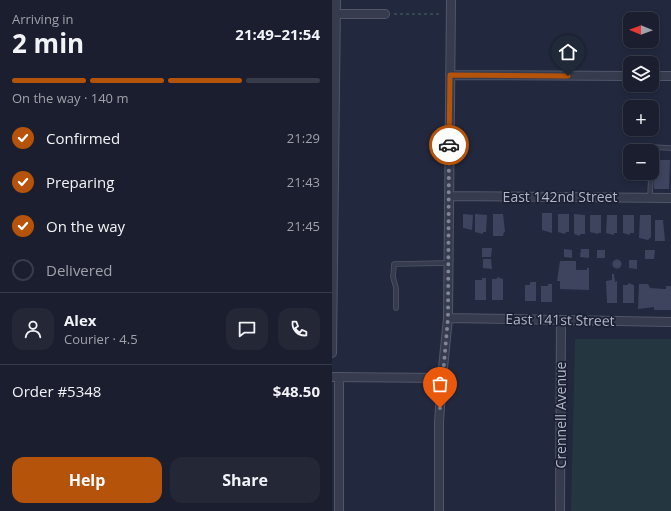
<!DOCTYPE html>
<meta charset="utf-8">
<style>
:root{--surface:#1a1e2e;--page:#232736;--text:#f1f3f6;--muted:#9fa2aa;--line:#383c4a;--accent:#b45309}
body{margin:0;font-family:"Open Sans",sans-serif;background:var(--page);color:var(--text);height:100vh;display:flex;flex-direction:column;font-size:15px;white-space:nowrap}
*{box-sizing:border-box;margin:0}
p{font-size:13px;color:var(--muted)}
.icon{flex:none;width:22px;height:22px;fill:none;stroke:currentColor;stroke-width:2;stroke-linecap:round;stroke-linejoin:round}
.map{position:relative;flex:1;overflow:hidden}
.details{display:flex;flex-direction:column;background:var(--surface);width:332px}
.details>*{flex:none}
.needle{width:26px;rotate:271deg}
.controls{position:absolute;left:291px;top:12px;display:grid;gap:8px}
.controls a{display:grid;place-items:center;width:36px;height:36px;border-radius:8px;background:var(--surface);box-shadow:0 2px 6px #0003,0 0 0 1px var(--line);font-size:20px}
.pin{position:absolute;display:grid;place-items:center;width:34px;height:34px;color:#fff;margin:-41px -17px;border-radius:50% 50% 50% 0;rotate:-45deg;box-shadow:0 0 4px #0007}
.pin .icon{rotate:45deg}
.courier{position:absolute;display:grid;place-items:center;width:40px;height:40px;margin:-20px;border:3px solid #b45309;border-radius:50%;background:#fff;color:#222;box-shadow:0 1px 5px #0007}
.headline em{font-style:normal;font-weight:700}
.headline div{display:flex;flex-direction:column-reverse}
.headline{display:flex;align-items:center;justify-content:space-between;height:68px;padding:0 12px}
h1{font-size:26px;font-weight:700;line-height:30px}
.bar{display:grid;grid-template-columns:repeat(4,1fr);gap:6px 4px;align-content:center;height:48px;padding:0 12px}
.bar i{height:5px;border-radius:3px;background:var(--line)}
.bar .selected{background:var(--accent)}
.bar p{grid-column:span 4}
.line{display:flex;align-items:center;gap:10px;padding:0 12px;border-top:1px solid var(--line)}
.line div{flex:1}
.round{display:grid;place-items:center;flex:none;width:42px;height:42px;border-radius:12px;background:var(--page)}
ol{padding:0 12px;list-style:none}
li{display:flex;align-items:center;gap:12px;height:44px}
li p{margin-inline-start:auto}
li .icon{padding:4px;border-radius:50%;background:var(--accent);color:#fff;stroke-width:4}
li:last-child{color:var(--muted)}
li i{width:22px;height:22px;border:2px solid var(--line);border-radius:50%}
.action{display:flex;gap:8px;margin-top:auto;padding:8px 12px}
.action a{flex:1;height:46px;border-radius:12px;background:var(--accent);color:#fff;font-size:16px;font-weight:700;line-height:46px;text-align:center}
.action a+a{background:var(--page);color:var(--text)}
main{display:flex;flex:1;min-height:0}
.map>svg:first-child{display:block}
.green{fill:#24363f}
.building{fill:#3e445e}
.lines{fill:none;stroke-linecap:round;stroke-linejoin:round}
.lane-casing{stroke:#515669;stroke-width:5.5}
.street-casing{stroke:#515669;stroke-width:10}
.path{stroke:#3f5259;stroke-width:1.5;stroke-dasharray:3 3;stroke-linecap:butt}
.lane{stroke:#363b4e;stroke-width:4}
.street{stroke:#363b4e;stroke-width:8}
.done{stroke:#7f8498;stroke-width:4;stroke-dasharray:0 7.2}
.route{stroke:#b45309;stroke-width:5}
.labels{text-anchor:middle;stroke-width:3.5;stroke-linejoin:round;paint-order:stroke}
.street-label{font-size:14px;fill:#b1b6c9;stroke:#1b2032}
</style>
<main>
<section class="details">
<div class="headline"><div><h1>2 min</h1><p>Arriving in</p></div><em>21:49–21:54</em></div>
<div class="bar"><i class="selected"></i><i class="selected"></i><i class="selected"></i><i></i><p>On the way · 140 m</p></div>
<ol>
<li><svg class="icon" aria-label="check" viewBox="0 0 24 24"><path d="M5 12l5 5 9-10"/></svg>Confirmed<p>21:29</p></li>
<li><svg class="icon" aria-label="check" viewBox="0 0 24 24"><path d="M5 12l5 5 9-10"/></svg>Preparing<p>21:43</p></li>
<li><svg class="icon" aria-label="check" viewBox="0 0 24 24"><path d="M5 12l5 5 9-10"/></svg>On the way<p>21:45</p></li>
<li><i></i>Delivered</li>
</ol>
<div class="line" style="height:72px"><a class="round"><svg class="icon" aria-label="person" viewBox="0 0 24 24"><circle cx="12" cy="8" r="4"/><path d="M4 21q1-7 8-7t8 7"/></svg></a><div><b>Alex</b><p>Courier · 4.5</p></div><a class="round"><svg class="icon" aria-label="chat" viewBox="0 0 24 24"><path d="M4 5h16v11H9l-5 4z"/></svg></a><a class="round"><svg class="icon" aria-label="phone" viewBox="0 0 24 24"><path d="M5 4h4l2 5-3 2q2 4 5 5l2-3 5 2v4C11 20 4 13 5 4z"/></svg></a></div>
<div class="line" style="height:52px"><div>Order #5348</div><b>$48.50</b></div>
<div class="action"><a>Help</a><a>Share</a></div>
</section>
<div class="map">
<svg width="339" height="511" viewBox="0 0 339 511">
<rect width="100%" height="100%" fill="#22283e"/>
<path class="green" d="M243,339H339V511H239Z"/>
<path class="building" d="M322,160H338L337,189H322Z
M210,213H220V233L210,230Z
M131,214L141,215L140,230L131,228Z
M143,214L155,215L154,232H151V234L143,232Z
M161,214H171L173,232H172L171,236H161Z
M226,214H237V232H234L233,234L226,232Z
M242,214L253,215V234H248V236L242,234Z
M258,215H269V233H266V234L258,232Z
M275,215H285V233H282V235L274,233Z
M291,215H302V233H298V235L291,233Z
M308,215H319V237L316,240L307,238Z
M323,220H331L333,241H323Z
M150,248H160L159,257H150Z
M232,249L240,250V258L232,257Z
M249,249H257V258L248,257Z
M265,250H273V258H265Z
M313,250H323L322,259H313Z
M151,259H159L160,269L151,268Z
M280.5 264a4.5 4.5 0 1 1 9 0a4.5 4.5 0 1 1-9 0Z
M297,260H305V269L297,268Z
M228,261H244V270H255V268H257V290L228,289V281H225Z
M280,274H282L283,282L285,281V303H275L274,281L280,280Z
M165,277L171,279V300H160V279H165Z
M150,278H154V300H143V280H150Z
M198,282H204V301H193V285H198Z
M296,283L302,285V303H291V285H296Z
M216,284H220V302H209V286H216Z
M307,284H316L318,288L332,289H334V286H339V310H322V307L306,309Z"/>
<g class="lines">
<g class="lane-casing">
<path id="lane" d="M320,151V147L339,148
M318,198L319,173
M64,308V288L61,277L62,264L117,263"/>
</g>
<g class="street-casing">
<path id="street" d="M0,14H53
M118,75L298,76
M320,76H339
M117,196L339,198
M116,318L339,322
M0,353L4,0
M0,377L110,378
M7,377V511
M107,511V422L110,378L116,318L119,0
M228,511L229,320"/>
</g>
<path class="path" d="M62,14H108"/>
<use href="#lane" class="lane"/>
<use href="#street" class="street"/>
</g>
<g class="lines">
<path class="done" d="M108,408L116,318L117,145"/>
<path class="route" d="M117,145L118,75L236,76"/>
</g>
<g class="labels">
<g class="street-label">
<text x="228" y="202">East 142nd Street</text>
<text transform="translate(228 320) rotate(1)" y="5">East 141st Street</text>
<text transform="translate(229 415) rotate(-90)" y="5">Crennell Avenue</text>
</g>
</g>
</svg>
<div class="controls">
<a><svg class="needle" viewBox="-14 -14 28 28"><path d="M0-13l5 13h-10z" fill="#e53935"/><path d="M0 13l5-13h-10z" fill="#9fa2aa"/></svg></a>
<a><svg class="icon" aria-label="layers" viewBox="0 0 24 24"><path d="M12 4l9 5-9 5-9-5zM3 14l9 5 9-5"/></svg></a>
<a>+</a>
<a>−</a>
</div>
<div class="pin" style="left:108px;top:408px;background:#ea580c"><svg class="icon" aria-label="bag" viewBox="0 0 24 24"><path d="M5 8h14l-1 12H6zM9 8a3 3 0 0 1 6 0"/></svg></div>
<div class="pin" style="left:236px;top:76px;background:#1f2937"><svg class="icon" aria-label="home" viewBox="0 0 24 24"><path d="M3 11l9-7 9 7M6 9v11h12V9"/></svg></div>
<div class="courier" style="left:117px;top:145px"><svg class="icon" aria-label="car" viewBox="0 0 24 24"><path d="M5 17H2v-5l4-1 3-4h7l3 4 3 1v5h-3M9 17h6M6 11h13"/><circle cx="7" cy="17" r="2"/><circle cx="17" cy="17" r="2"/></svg></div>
</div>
</main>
